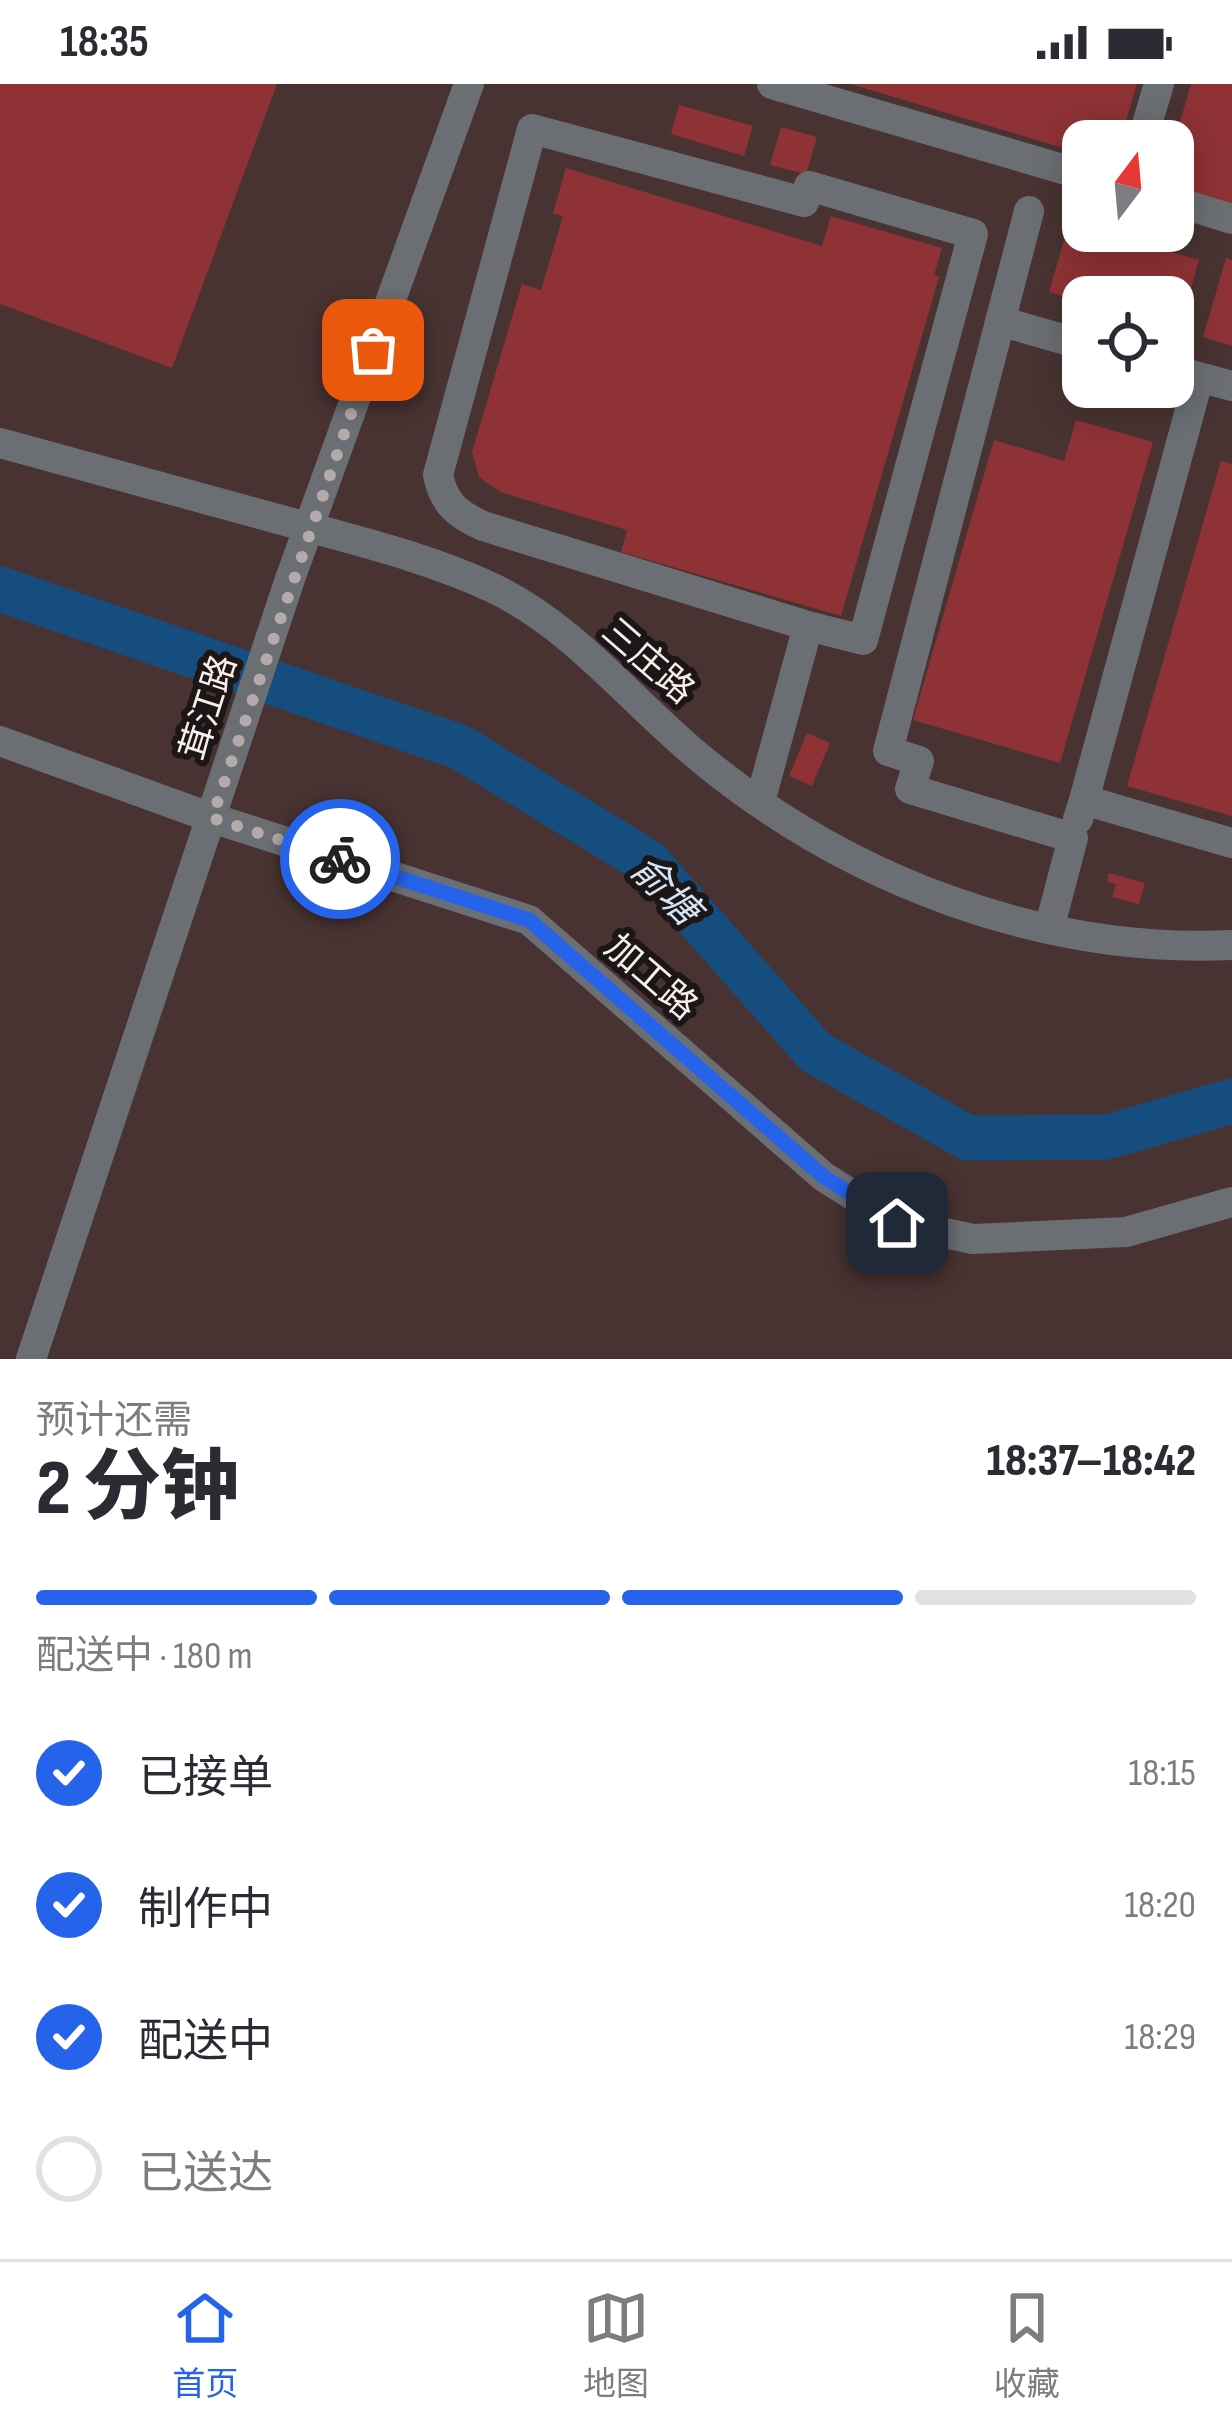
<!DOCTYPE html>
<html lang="zh">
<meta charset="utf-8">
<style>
:root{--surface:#fff;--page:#f2f2f3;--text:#2b2b33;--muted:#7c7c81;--line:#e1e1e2;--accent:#2563eb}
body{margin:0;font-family:"Sofia Sans Condensed","Noto Sans SC",sans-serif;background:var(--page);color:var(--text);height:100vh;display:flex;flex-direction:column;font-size:45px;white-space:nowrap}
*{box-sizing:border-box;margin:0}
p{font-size:39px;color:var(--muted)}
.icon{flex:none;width:66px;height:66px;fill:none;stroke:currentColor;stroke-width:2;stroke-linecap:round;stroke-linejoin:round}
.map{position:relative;height:1275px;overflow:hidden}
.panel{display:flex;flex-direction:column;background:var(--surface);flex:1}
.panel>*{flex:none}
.needle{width:78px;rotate:16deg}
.controls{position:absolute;left:1062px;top:36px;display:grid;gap:24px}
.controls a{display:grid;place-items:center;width:132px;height:132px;border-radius:24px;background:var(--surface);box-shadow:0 6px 30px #0003;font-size:60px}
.pin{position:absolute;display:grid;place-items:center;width:102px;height:102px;color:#fff;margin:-51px;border-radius:24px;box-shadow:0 6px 18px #0006}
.courier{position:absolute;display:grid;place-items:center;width:120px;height:120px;margin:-60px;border:9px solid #2563eb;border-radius:50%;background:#fff;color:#222;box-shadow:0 3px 15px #0007}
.head em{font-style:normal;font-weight:800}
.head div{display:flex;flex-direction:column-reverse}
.head{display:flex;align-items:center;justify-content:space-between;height:204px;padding:0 36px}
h1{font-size:78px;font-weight:800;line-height:90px}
.bar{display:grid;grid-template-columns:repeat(4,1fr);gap:18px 12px;align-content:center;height:144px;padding:0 36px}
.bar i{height:15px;border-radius:9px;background:var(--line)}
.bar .selected{background:var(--accent)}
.bar p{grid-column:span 4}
ol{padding:0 36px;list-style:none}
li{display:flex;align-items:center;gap:36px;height:132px}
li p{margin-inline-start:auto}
li .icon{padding:12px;border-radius:50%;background:var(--accent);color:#fff;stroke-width:4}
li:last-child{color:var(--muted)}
li i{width:66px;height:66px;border:6px solid var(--line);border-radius:50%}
.status{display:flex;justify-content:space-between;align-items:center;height:84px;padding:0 60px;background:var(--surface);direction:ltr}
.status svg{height:33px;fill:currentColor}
.dock{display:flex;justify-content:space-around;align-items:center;height:168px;border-top:3px solid var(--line);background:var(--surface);font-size:33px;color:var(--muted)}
.dock a{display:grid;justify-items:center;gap:6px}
.dock .selected{color:var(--accent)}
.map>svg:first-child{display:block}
.built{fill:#483332;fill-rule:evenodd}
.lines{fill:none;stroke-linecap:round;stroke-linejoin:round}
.river{stroke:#154d7e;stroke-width:45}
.building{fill:#8e3235}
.minor{stroke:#6b6f74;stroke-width:30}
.done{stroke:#b4aaa9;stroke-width:12;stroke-dasharray:0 21.6}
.route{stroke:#2563eb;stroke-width:15}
.labels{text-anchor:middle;stroke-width:12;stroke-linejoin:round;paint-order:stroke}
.street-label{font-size:36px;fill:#f7eeed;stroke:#1c1616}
.water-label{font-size:39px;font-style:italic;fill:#d3e5f7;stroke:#1c1616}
</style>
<div class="status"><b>18:35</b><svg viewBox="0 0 49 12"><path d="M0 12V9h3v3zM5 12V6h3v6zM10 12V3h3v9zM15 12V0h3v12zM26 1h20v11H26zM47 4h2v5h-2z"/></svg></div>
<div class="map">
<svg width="1232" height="1275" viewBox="0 0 1232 1275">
<rect width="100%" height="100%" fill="#392c2b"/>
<path class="built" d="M0,0H1232V1275H0ZM1083,57H1173V147H1083ZM1083,213H1173V303H1083Z"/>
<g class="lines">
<path class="river" d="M0,505L460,663L648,778L815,968L968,1054L1107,1053L1232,1017"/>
</g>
<path class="building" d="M0,0H277L172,284L0,220Z
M851,0H1137L1120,57H1083V70Z
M1191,0H1232V120L1173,103V62Z
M679,21L753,42L744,72L671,50Z
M781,43L817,53L806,90L770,81Z
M566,84L822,162L831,132L942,164L934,191L939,193L841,532L621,468L627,446L500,408L479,393L472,368L522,200L541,206L563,132L553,129Z
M1069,139L1199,176L1179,245L1173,244V213H1083V218L1049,208Z
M1226,174L1232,176V262L1203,253Z
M1076,336L1153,358L1060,679L913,636L994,356L1064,377Z
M1221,377L1232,380V732L1127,702Z
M807,649L830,659L812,702L789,692Z
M1109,789L1145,799L1139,820L1112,813L1116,800L1107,798Z"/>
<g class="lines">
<path class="minor" d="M772,0L1083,91
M1142,57L1159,0
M1173,117L1232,135
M1029,127L888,667L919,677L910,705L1073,754L1049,845
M1000,237L1083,261
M1173,286L1232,302
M0,359C96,385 192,412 289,438C358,457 430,474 495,505C577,545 635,622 705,678C851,797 1043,870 1232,861
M0,657L212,734L529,836L824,1093L897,1139L973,1155L1126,1148L1232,1118
M1084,716L1199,293
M760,718L808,542L483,442C457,430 444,420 438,391L532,45L804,118L809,102L973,150L863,556L808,542
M1078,735L1084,716L1232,759
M31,1275L290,495L469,0"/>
</g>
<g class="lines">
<path class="done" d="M340,775L212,734L373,266"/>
<path class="route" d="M340,775L529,836L824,1093L897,1139"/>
</g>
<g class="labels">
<g class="street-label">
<text transform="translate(649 576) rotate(41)" y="13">三庄路</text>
<text transform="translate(207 623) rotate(-72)" y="13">茸江路</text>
<text transform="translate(652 892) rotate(41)" y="13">加工路</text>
</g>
<g class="water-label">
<text transform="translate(666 805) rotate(45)" y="14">俞塘</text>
</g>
</g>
</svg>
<div class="controls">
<a><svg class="needle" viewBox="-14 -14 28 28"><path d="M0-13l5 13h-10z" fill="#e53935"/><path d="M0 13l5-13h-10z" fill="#7c7c81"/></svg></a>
<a><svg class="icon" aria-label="locate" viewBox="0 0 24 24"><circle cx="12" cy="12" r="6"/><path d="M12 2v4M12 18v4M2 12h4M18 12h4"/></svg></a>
</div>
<div class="pin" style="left:373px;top:266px;background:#ea580c"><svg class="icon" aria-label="bag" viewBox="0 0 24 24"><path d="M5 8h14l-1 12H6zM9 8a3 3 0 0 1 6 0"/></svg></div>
<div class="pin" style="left:897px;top:1139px;background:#1f2937"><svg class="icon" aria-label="home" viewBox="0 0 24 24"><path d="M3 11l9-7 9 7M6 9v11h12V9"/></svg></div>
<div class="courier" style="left:340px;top:775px"><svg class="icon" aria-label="bike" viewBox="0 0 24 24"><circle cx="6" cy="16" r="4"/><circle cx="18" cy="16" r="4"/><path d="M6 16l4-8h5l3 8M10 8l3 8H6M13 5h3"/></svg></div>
</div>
<section class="panel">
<div class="head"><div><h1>2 分钟</h1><p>预计还需</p></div><em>18:37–18:42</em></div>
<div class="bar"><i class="selected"></i><i class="selected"></i><i class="selected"></i><i></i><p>配送中 · 180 m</p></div>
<ol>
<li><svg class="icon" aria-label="check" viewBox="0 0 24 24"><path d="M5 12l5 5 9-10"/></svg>已接单<p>18:15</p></li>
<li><svg class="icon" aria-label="check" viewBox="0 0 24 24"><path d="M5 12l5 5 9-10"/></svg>制作中<p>18:20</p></li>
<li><svg class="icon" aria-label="check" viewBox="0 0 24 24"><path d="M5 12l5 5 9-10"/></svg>配送中<p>18:29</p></li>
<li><i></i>已送达</li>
</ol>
</section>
<nav class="dock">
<a class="selected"><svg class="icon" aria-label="home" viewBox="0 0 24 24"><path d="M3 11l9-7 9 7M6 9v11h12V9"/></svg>首页</a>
<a><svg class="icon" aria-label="map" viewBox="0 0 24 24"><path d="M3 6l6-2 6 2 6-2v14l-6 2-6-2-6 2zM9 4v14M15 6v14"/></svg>地图</a>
<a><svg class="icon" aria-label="saved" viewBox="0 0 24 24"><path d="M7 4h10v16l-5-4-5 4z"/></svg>收藏</a>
</nav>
